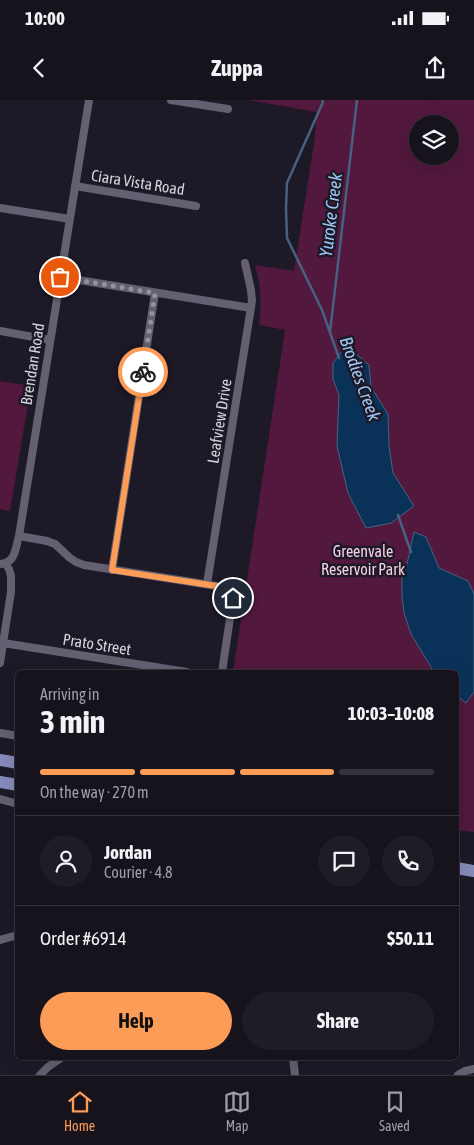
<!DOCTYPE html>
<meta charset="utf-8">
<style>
:root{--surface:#16131d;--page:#1f1c26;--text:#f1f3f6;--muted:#9e9ea4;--line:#35323b;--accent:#fd9c56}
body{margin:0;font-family:"Asap Condensed",sans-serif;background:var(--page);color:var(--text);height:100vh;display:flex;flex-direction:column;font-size:19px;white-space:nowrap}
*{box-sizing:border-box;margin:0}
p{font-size:16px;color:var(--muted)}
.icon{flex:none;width:28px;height:28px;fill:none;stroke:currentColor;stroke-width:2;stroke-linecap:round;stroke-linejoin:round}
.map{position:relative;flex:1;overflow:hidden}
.details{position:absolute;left:15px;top:570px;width:444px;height:390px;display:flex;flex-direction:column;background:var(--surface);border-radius:8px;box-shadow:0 5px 20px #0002,0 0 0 1px var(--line)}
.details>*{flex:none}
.tools{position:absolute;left:409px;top:15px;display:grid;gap:10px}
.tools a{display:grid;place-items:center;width:50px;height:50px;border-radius:50%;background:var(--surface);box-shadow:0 5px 20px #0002,0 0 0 1px var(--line);font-size:25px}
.pin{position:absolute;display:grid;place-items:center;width:42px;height:42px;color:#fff;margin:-21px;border:2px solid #fff;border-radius:50%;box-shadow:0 1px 5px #0007}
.courier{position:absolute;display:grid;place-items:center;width:50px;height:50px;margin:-25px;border:4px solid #fd9c56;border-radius:50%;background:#fff;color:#222;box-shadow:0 1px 6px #0007}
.head em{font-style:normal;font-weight:700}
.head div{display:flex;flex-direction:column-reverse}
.head{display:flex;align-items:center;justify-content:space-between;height:85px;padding:0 25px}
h1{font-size:32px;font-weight:700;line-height:38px}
.bar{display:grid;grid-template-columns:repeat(4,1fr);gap:8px 5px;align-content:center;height:60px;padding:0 25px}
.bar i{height:6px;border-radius:4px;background:var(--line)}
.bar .active{background:var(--accent)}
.bar p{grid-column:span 4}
.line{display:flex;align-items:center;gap:12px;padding:0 25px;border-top:1px solid var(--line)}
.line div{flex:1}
.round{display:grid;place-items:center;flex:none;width:52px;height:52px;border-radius:26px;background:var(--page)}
.action{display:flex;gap:10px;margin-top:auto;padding:10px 25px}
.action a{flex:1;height:58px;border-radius:30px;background:var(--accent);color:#111;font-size:20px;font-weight:700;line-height:58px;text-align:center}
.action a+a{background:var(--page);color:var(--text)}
.status{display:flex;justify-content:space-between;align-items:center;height:35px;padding:0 25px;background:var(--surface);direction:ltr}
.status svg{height:14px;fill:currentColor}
header{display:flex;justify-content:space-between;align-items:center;height:65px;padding:0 25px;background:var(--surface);font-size:22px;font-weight:700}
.dock{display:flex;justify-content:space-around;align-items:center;height:70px;border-top:1px solid var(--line);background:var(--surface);font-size:14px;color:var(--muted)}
.dock a{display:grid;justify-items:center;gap:2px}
.dock .active{color:var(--accent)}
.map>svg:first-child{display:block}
.green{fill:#52183d;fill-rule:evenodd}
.water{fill:#0a3259;stroke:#476280}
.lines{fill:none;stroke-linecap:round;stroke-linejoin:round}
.stream{stroke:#476280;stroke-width:2.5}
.minor{stroke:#646071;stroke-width:8}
.primary{stroke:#868cbb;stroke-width:12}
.done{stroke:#95919d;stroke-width:5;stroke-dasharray:0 9}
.route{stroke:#fd9c56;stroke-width:6}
.labels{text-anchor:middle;stroke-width:5;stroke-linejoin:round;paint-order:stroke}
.street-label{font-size:16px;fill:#d5d2dc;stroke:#1d1927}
.park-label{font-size:16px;fill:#f7cfe4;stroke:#1d1927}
.water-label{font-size:18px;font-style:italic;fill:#9dc6f5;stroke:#1d1927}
</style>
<div class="status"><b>10:00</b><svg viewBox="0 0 49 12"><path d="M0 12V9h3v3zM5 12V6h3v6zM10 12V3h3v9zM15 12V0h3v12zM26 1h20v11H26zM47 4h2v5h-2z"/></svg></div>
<header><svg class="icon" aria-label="back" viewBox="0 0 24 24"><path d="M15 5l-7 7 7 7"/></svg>Zuppa<svg class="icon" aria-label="share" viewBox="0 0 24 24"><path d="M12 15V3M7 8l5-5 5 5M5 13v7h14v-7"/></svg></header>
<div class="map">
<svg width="474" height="975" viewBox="0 0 474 975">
<rect width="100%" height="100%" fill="#1d1927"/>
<path class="green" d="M248,0H474V732L456,730V572H233L285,230L259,225C262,202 261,187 255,165L294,171L315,37L316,12ZM418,24H450V56H418Z
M0,281L31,286L10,411L0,409Z"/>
<path class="water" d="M343,250L356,254L369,265L371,287L388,314L389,346L393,373L414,406L391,423L366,428L348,393L337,346L339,295L333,279V263Z
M414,432L426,437L439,468L468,481L474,494V592L466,603L456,595V572H434L411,534L404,513L402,496V473L407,464Z"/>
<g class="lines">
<path class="stream" d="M322,0L323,2L287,83L286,108L287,138L322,210L339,258
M330,232L357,0
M398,415L411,452"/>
<path class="minor" d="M171,0L228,9
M75,86L196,106
M0,108L70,119
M60,177L251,208
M0,231L50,240
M19,436L47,441L55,444L70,458L76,462L84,465L223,487L229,491L233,498L222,572
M0,464C16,463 15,449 19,436L89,0
M112,470L155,193
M207,484L252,201L251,190L245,163
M3,543L187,572
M0,563L11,492V476L9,469L6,464
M0,633L18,636
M0,699L18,704
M0,840L18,835
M293,958L295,975
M40,975L48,967L61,958
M458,975L465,971L474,969"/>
<path class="primary" d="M0,660L18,663
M0,682L18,685
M456,768L474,771"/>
</g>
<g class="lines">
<path class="done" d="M60,177L155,193L143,272"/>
<path class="route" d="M143,272L112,470L223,487L229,491L233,498"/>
</g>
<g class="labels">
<g class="street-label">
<text transform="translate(138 82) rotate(9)" y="6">Ciara Vista Road</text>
<text transform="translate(32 264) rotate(-81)" y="6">Brendan Road</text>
<text transform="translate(219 321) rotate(-81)" y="6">Leafview Drive</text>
<text transform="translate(97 544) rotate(9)" y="6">Prato Street</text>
</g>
<g class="park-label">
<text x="363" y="457">Greenvale<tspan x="363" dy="18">Reservoir Park</tspan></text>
</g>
<g class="water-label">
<text transform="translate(331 115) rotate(-83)" y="6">Yuroke Creek</text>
<text transform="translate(360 279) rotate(70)" y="6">Brodies Creek</text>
</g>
</g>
</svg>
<div class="tools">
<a><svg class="icon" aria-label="layers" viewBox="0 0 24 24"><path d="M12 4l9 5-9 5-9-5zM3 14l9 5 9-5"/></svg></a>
</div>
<div class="pin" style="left:60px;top:177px;background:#ea580c"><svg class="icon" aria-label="bag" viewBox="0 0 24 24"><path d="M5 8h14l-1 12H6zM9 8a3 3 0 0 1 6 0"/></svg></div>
<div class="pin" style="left:233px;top:498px;background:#1f2937"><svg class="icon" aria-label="home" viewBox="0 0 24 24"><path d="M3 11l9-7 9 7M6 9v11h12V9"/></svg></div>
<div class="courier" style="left:143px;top:272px"><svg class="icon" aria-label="bike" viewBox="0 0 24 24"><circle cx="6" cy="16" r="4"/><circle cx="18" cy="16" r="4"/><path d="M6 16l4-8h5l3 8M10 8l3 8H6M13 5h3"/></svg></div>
<section class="details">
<div class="head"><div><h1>3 min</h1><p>Arriving in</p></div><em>10:03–10:08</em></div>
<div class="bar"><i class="active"></i><i class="active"></i><i class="active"></i><i></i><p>On the way · 270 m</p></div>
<div class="line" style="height:90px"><a class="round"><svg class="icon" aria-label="person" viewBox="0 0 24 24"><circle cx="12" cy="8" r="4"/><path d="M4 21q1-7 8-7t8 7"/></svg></a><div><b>Jordan</b><p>Courier · 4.8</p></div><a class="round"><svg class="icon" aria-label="chat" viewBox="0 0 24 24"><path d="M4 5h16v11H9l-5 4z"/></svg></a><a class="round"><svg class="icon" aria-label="phone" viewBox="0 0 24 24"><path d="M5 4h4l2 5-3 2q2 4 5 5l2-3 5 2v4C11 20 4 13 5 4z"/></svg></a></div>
<div class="line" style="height:65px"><div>Order #6914</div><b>$50.11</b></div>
<div class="action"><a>Help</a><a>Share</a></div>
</section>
</div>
<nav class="dock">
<a class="active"><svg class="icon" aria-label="home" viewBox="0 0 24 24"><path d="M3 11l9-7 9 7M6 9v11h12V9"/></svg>Home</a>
<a><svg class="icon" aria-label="map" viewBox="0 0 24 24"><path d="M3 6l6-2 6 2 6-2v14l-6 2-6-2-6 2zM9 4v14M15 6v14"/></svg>Map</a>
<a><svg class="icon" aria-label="saved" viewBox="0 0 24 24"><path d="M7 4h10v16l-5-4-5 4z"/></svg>Saved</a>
</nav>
